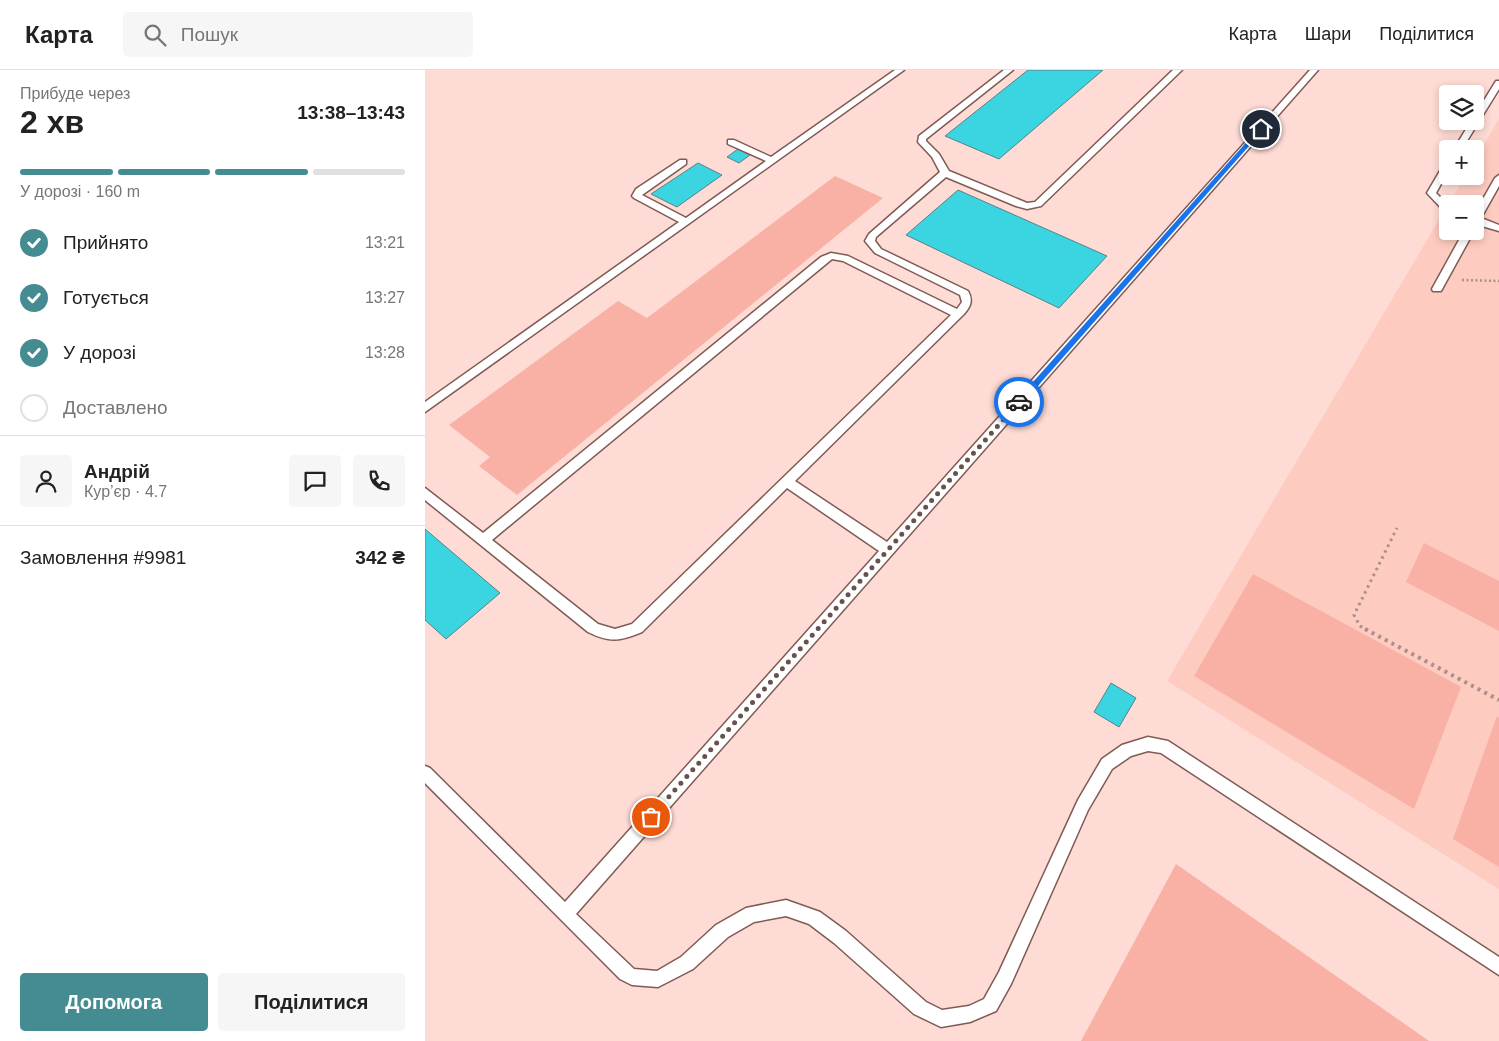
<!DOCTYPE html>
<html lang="uk">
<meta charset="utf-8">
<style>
:root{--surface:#fff;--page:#f6f6f6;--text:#222;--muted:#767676;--line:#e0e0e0;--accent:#448c92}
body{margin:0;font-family:Helvetica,sans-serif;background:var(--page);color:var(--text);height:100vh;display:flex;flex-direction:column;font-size:19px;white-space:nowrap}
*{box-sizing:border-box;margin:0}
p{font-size:16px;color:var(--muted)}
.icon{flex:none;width:28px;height:28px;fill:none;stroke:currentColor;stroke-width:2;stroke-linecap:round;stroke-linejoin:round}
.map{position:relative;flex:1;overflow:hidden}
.sheet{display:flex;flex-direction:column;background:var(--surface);width:425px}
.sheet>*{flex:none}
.buttons{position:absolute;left:1014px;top:15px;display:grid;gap:10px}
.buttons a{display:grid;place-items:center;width:45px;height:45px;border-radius:5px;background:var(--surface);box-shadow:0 2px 8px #0003;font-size:25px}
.pin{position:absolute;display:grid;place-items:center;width:42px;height:42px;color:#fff;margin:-21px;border:2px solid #fff;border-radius:50%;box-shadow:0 1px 5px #0007}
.courier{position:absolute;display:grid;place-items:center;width:50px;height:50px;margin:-25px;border:4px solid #1a73e8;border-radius:50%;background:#fff;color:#222;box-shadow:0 1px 6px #0007}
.summary em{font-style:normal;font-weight:700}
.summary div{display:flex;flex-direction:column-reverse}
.summary{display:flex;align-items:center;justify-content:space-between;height:85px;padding:0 20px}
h1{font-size:32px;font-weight:700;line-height:38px}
.bar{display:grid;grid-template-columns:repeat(4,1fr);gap:8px 5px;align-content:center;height:60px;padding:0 20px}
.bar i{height:6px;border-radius:4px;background:var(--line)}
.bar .on{background:var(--accent)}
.bar p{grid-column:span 4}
.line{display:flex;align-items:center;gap:12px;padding:0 20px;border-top:1px solid var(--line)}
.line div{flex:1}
.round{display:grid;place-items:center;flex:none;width:52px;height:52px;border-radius:5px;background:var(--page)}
ol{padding:0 20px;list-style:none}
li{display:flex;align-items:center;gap:15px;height:55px}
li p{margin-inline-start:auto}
li .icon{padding:5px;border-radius:50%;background:var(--accent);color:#fff;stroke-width:4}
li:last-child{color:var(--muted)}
li i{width:28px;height:28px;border:2px solid var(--line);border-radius:50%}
.primary-button{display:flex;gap:10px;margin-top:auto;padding:10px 20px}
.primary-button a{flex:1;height:58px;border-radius:5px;background:var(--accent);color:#fff;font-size:20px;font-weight:700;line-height:58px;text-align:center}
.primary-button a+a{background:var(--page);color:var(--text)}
header{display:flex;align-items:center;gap:30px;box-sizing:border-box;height:70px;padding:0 25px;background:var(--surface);border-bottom:1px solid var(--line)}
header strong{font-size:24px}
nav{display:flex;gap:28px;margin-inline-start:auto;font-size:18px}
.search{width:350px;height:45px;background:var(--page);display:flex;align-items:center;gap:12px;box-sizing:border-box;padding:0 18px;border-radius:5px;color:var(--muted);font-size:19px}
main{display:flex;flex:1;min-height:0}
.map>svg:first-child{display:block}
.built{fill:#fecbc1}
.green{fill:#f8b1a4}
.building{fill:#3bd5e1;stroke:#558387}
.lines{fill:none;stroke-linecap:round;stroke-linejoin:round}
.lane-casing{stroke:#7f5b54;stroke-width:3}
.path-far2{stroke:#aa8f8a;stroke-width:2.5;stroke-dasharray:2 2.5;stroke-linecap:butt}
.path-far1{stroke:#aa8f8a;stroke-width:3;stroke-dasharray:2.5 4;stroke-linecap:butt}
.path{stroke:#aa8f8a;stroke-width:4;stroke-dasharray:3 4.5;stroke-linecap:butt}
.lane{fill:#fff;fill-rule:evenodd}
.route{fill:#1a73e8}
.done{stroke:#67524f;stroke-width:5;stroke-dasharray:0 9}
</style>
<header>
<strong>Карта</strong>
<div class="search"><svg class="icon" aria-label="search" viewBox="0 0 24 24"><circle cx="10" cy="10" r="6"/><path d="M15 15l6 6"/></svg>Пошук</div>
<nav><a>Карта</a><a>Шари</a><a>Поділитися</a></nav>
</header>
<main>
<section class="sheet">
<div class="summary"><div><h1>2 хв</h1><p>Прибуде через</p></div><em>13:38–13:43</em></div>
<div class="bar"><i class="on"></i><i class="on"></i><i class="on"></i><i></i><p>У дорозі · 160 m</p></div>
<ol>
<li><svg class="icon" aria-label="check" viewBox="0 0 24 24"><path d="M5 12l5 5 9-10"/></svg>Прийнято<p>13:21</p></li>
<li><svg class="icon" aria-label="check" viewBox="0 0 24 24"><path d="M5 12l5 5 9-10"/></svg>Готується<p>13:27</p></li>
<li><svg class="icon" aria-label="check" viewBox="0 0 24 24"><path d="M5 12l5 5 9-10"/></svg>У дорозі<p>13:28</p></li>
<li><i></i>Доставлено</li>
</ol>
<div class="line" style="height:90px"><a class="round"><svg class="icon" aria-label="person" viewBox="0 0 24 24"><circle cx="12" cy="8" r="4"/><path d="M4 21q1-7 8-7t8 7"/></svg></a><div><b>Андрій</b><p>Кур’єр · 4.7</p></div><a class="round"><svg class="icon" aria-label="chat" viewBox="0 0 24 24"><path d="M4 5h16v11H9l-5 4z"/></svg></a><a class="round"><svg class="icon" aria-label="phone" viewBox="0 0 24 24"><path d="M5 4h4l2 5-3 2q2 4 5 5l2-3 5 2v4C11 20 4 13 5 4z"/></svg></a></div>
<div class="line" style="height:65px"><div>Замовлення #9981</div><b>342 ₴</b></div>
<div class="primary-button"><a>Допомога</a><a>Поділитися</a></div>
</section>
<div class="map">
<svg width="1074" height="971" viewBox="0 0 1074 971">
<rect width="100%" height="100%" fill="#fedbd4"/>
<path class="built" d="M1074,49V819L742,611L1022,136V161H1050V134H1024L1040,106H1050V89Z"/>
<path class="green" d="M410,106L458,128L92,425L54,396L65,387L24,355L193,231L222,248Z
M999,473L1074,511V561L981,512Z
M828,504L1036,617L989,739L769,606Z
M1072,646L1074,648V797L1028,769Z
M751,794L1004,971H656Z"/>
<path class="building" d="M603,0H678L574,89L520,66Z
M313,79L325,85L314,93L302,87Z
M273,93L297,105L252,137L226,124Z
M533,120L682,186L634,238L481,165Z
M0,459L75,523L21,569L0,550Z
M686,613L711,628L694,657L669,642Z"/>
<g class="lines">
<g class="lane-casing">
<path id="lane" d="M470,0H479L0,342V332L254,152L209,128L207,126L211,119L255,90H261V94L217,125L261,148L341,91L303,74V70H309L346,87Z
M579,0H588L501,69V71L514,84L524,101L602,133L610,132L748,0H757L616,136L602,139L591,136L521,107L451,167L450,171L456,179L543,221C548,230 546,236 539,244L370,411L462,472L885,0H893L151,844L209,899L232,901L256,887L291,855L321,838L361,830L395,842L421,861L501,932L517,940L544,936L559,929L574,902L653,730L677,689L697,675L723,667L743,671L1074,887V905L736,683L723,681L706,686L687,699L663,740L586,914L571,941L545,952L516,957L489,944L409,873L384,854L361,846L329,852L303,867L268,899L233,917L207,915L195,909L0,713V696L5,698L140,832L454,481L362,418L217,562C195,571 185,573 163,562L0,430V418L58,463L396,187L406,183L423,186L532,239L537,232L535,225L450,183L440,171L444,164L515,102L507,87L493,72L494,66ZM407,189L418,191L526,245L207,554L190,559L173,554L67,470Z
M1071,11H1074V19L1037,79H1029L1046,51H1050V45Z
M1022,93V103L1011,123L1022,134V142L1019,141L1002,123L1019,94Z
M1074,105V116L1056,148L1074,155V161L1050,154V143L1070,108Z
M1039,161H1049L1016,221H1008L1007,219Z"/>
</g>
<path class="path-far2" d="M1037,210L1074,211"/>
<path class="path-far1" d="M943,560L935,556L929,545L972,458"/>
<path class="path" d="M940,559L1074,630"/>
<use href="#lane" class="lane"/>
</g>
<path class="route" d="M834,58L839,59L597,334H592V330Z"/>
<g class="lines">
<path class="done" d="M226,747L594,332"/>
</g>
</svg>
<div class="buttons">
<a><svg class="icon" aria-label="layers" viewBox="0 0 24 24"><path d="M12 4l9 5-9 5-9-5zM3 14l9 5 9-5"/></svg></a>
<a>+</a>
<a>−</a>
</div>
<div class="pin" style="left:226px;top:747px;background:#ea580c"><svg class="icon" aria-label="bag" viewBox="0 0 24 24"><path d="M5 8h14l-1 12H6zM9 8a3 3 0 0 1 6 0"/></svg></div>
<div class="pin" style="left:836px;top:59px;background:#1f2937"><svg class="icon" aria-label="home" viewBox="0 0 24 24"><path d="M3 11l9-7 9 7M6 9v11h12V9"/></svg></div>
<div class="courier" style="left:594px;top:332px"><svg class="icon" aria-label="car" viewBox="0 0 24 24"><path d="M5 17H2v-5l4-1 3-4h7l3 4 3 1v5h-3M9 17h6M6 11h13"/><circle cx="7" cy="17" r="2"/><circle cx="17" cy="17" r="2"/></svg></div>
</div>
</main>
